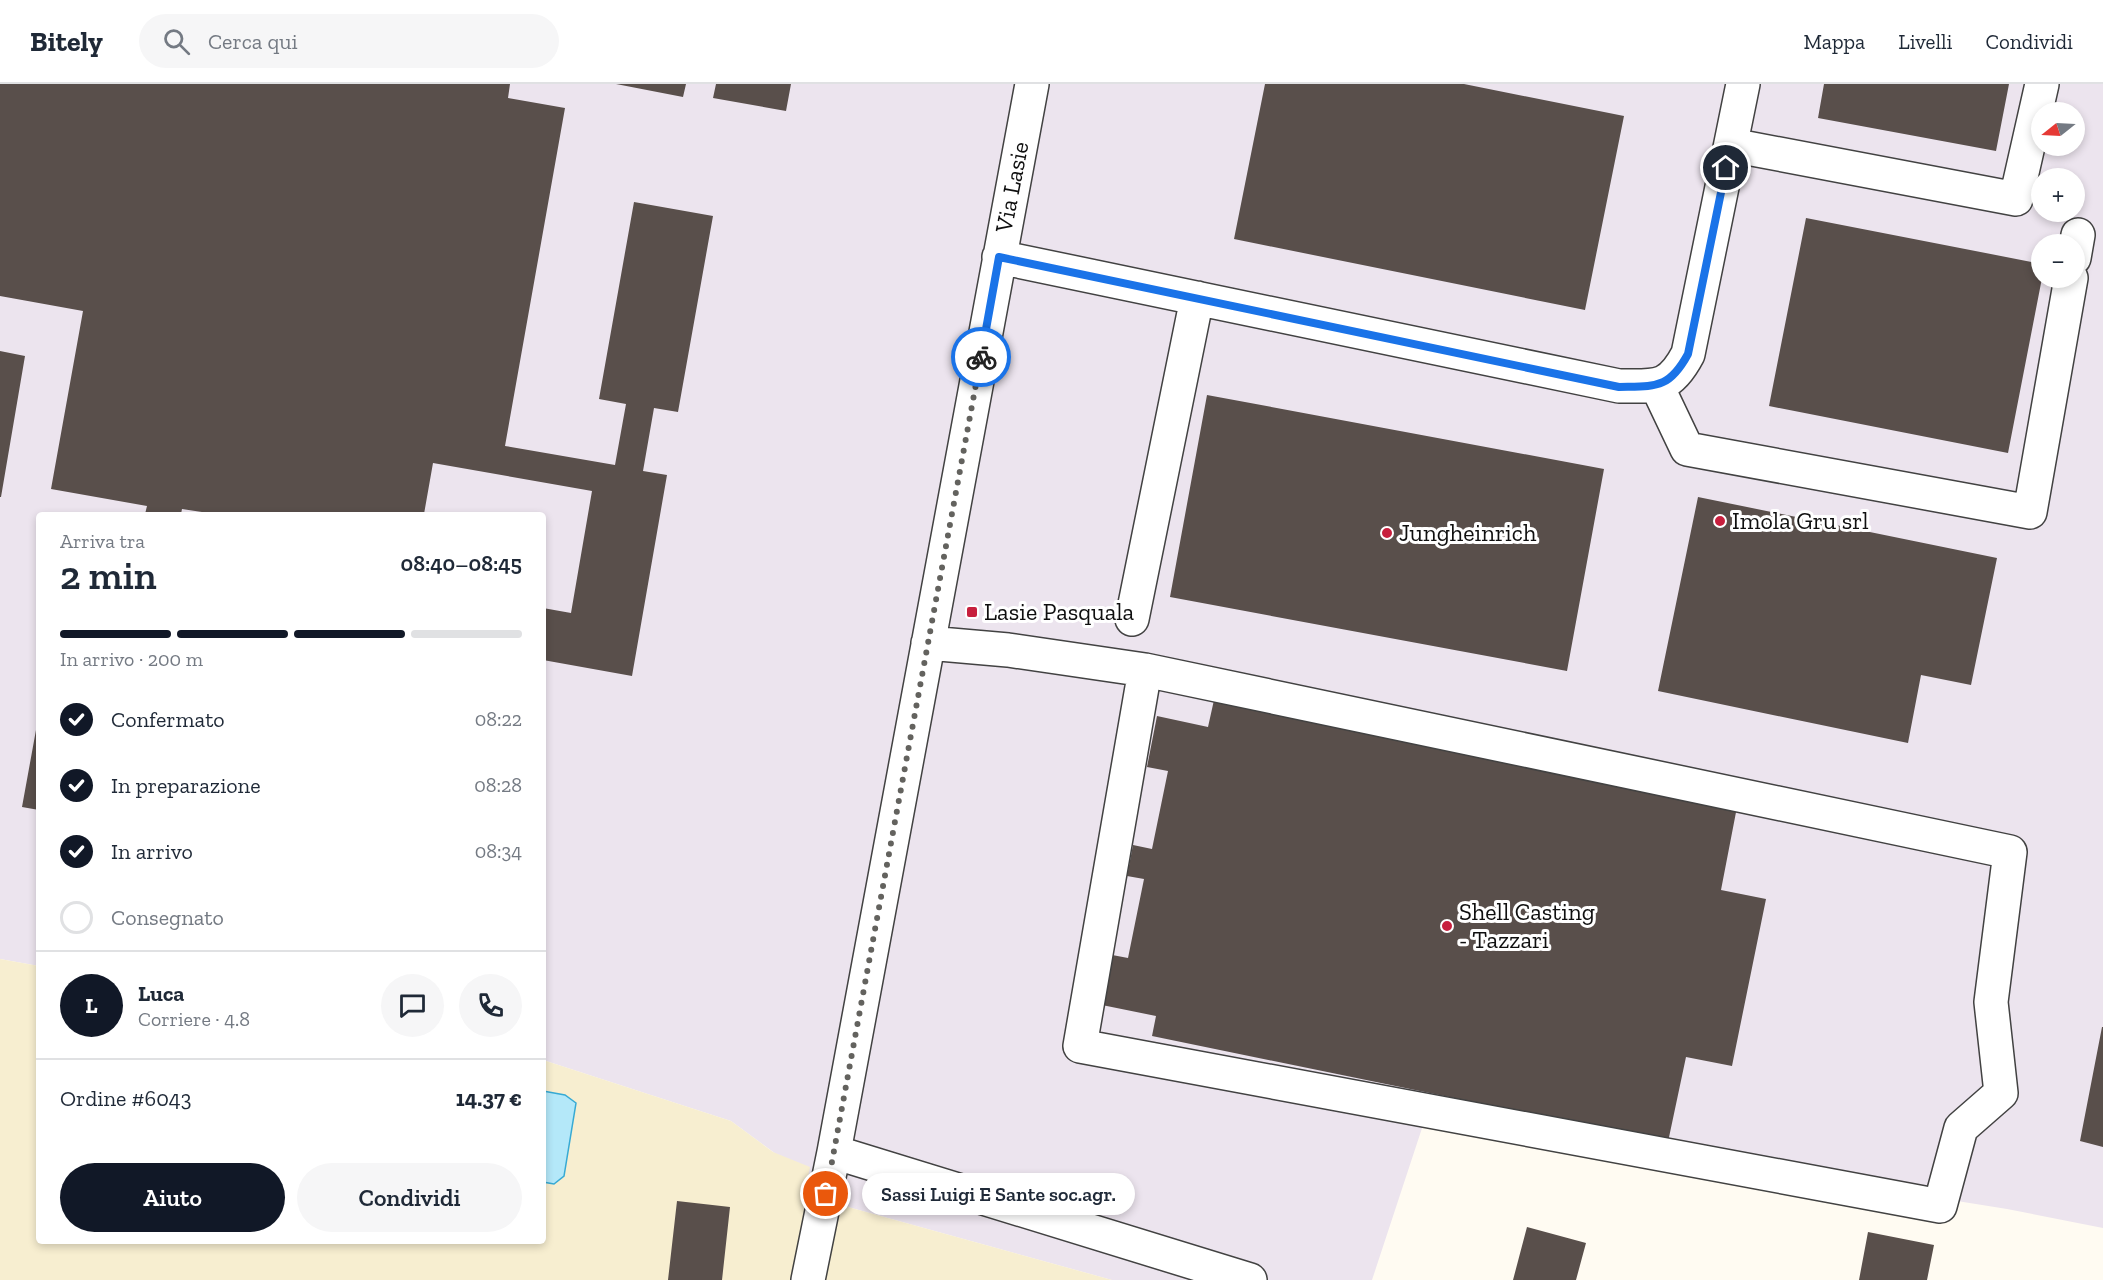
<!DOCTYPE html>
<html lang="it">
<meta charset="utf-8">
<style>
:root{--surface:#fff;--page:#f6f6f7;--text:#1f2937;--muted:#747a83;--line:#e0e1e3;--accent:#111827}
body{margin:0;font-family:"Zilla Slab",serif;background:var(--page);color:var(--text);height:100vh;display:flex;flex-direction:column;font-size:22px;white-space:nowrap}
*{box-sizing:border-box;margin:0}
p{font-size:20px;color:var(--muted)}
.icon{flex:none;width:33px;height:33px;fill:none;stroke:currentColor;stroke-width:2;stroke-linecap:round;stroke-linejoin:round}
.map{position:relative;flex:1;overflow:hidden}
.panel{position:absolute;left:36px;top:428px;width:510px;height:732px;display:flex;flex-direction:column;background:var(--surface);border-radius:6px;box-shadow:0 3px 9px #0003}
.panel>*{flex:none}
.needle{width:39px;rotate:252deg}
.controls{position:absolute;left:2031px;top:18px;display:grid;gap:12px}
.controls a{display:grid;place-items:center;width:54px;height:54px;border-radius:50%;background:var(--surface);box-shadow:0 3px 9px #0003;font-size:30px}
.pin{position:absolute;display:grid;place-items:center;width:51px;height:51px;color:#fff;margin:-26px;border:3px solid #fff;border-radius:50%;box-shadow:0 2px 6px #0007}
.courier{position:absolute;display:grid;place-items:center;width:60px;height:60px;margin:-30px;border:4px solid #1a73e8;border-radius:50%;background:#fff;color:#222;box-shadow:0 2px 8px #0007}
.bubble{position:absolute;height:42px;border-radius:21px;background:var(--surface);box-shadow:0 3px 9px #0003;font-size:20px;font-weight:600;line-height:42px;text-align:center}
.head em{font-style:normal;font-weight:600}
.head div{display:flex;flex-direction:column-reverse}
.head{display:flex;align-items:center;justify-content:space-between;height:102px;padding:0 24px}
h1{font-size:39px;font-weight:600;line-height:45px}
.bar{display:grid;grid-template-columns:repeat(4,1fr);gap:9px 6px;align-content:center;height:72px;padding:0 24px}
.bar i{height:8px;border-radius:4px;background:var(--line)}
.bar .current{background:var(--accent)}
.bar p{grid-column:span 4}
.line{display:flex;align-items:center;gap:15px;padding:0 24px;border-top:2px solid var(--line)}
.line div{flex:1}
.round{display:grid;place-items:center;flex:none;width:63px;height:63px;border-radius:32px;background:var(--page)}
ol{padding:0 24px;list-style:none}
li{display:flex;align-items:center;gap:18px;height:66px}
li p{margin-inline-start:auto}
li .icon{padding:6px;border-radius:50%;background:var(--accent);color:#fff;stroke-width:4}
li:last-child{color:var(--muted)}
li i{width:33px;height:33px;border:3px solid var(--line);border-radius:50%}
.primary-button{display:flex;gap:12px;margin-top:auto;padding:12px 24px}
.primary-button a{flex:1;height:69px;border-radius:36px;background:var(--accent);color:#fff;font-size:24px;font-weight:600;line-height:69px;text-align:center}
.primary-button a+a{background:var(--page);color:var(--text)}
header{display:flex;align-items:center;gap:36px;box-sizing:border-box;height:84px;padding:0 30px;background:var(--surface);border-bottom:2px solid var(--line)}
header strong{font-size:28px}
nav{display:flex;gap:33px;margin-inline-start:auto;font-size:21px}
.search{width:420px;height:54px;background:var(--page);display:flex;align-items:center;gap:15px;box-sizing:border-box;padding:0 21px;border-radius:33px;color:var(--muted);font-size:22px}
.map>svg:first-child{display:block}
.industrial{fill:#ece4ee;fill-rule:evenodd}
.farmland{fill:#f7eed0}
.water{fill:#b4e8f9;stroke:#37aad4;stroke-width:1.5}
.building{fill:#594f4b}
.lines{fill:none;stroke-linecap:round;stroke-linejoin:round}
.minor-casing{stroke:#424242;stroke-width:36}
.minor{stroke:#fff;stroke-width:33}
.done{stroke:#63625e;stroke-width:6;stroke-dasharray:0 10.8}
.route{stroke:#1a73e8;stroke-width:8}
.poi-dot{fill:#c71f3d;stroke:#fff;stroke-width:2}
.labels{text-anchor:middle;stroke-width:6;stroke-linejoin:round;paint-order:stroke}
.street-label{font-size:24px;fill:#0f0f0f;stroke:#fff}
.poi-label{font-size:24px;fill:#0f0f0f;stroke:#fff;text-anchor:start}
</style>
<header>
<strong>Bitely</strong>
<div class="search"><svg class="icon" aria-label="search" viewBox="0 0 24 24"><circle cx="10" cy="10" r="6"/><path d="M15 15l6 6"/></svg>Cerca qui</div>
<nav><a>Mappa</a><a>Livelli</a><a>Condividi</a></nav>
</header>
<div class="map">
<svg width="2103" height="1196" viewBox="0 0 2103 1196">
<rect width="100%" height="100%" fill="#fffbf2"/>
<path class="industrial" d="M0,0H2103V1144L2007,1125L1426,1032L1372,1196H1112L848,1123L731,1037L543,976V430H39V882L0,875ZM2042,28H2074V62H2042ZM2042,94H2074V128H2042ZM2042,160H2074V194H2042Z"/>
<path class="farmland" d="M0,875L39,882V1156H543V976L731,1037L773,1068L810,1083L808,1093L848,1123L1112,1196H0Z"/>
<path class="water" d="M543,1007L565,1011L576,1019L564,1092L554,1100L543,1098Z"/>
<path class="building" d="M0,0H510L508,14L565,24L505,362L615,381L626,320L599,315L634,118L713,132L678,328L654,324L643,387L667,391L632,592L543,576V524L571,529L592,407L433,379L424,430H215L182,425L181,430H145L147,422L51,405L83,227L0,212Z
M616,0H686L683,13Z
M716,0H791L786,27L713,14Z
M1265,0H1464L1624,32L1585,226L1234,155Z
M1824,0H2009L1996,67L1818,34Z
M1806,134L2042,180V194L2008,369L1769,322Z
M0,267L25,272L1,413H0Z
M1207,311L1604,385L1567,587L1170,513Z
M1698,413L1997,474L1971,601L1921,591L1908,659L1658,607Z
M1214,616L1737,723L1721,806L1766,815L1732,982L1686,973L1668,1058L1152,952L1156,932L1097,920L1107,870L1128,874L1144,795L1127,792L1133,761L1152,765L1168,687L1147,683L1157,632L1208,643Z
M38,635L39,636V726L22,723Z
M2102,943H2103V1063L2080,1057Z
M677,1117L730,1123L722,1196H668Z
M1527,1143L1586,1159L1576,1196H1513Z
M1868,1148L1934,1161L1927,1196H1859Z"/>
<g class="lines">
<g class="minor-casing">
<path id="minor" d="M1731,61L2016,115L2042,0
M999,173L1619,302C1656,302 1669,306 1688,270L1743,0
M2074,174L2078,151
M1657,302L1687,365L2030,428L2071,194
M1132,535L1197,214
M928,559L1008,566L1145,586L2010,768L1991,918L2001,1009L1961,1044L1940,1122L1080,962L1145,586
M834,1068L1250,1196
M808,1196L834,1068L1032,0"/>
</g>
<use href="#minor" class="minor"/>
</g>
<g class="lines">
<path class="done" d="M826,1110L981,273"/>
<path class="route" d="M981,273L999,173L1619,303C1656,302 1669,305 1688,270L1726,84"/>
</g>
<g class="poi-dot">
<circle cx="1720" cy="437" r="6"/>
<circle cx="1387" cy="449" r="6"/>
<rect x="966" y="522" width="12" height="12" rx="3"/>
<circle cx="1447" cy="842" r="6"/>
</g>
<g class="labels">
<g class="street-label">
<text transform="translate(1012 103) rotate(-79)" y="8">Via Lasie</text>
</g>
<g class="poi-label">
<text x="1732" y="445">Imola Gru srl</text>
<text x="1399" y="457">Jungheinrich</text>
<text x="984" y="536">Lasie Pasquala</text>
<text x="1459" y="836">Shell Casting<tspan x="1459" dy="28">- Tazzari</tspan></text>
</g>
</g>
</svg>
<div class="controls">
<a><svg class="needle" viewBox="-14 -14 28 28"><path d="M0-13l5 13h-10z" fill="#e53935"/><path d="M0 13l5-13h-10z" fill="#747a83"/></svg></a>
<a>+</a>
<a>−</a>
</div>
<div class="pin" style="left:826px;top:1110px;background:#ea580c"><svg class="icon" aria-label="bag" viewBox="0 0 24 24"><path d="M5 8h14l-1 12H6zM9 8a3 3 0 0 1 6 0"/></svg></div>
<div class="pin" style="left:1726px;top:84px;background:#1f2937"><svg class="icon" aria-label="home" viewBox="0 0 24 24"><path d="M3 11l9-7 9 7M6 9v11h12V9"/></svg></div>
<div class="courier" style="left:981px;top:273px"><svg class="icon" aria-label="bike" viewBox="0 0 24 24"><circle cx="6" cy="16" r="4"/><circle cx="18" cy="16" r="4"/><path d="M6 16l4-8h5l3 8M10 8l3 8H6M13 5h3"/></svg></div>
<div class="bubble" style="left:862px;top:1089px;width:273px">Sassi Luigi E Sante soc.agr.</div>
<section class="panel">
<div class="head"><div><h1>2 min</h1><p>Arriva tra</p></div><em>08:40–08:45</em></div>
<div class="bar"><i class="current"></i><i class="current"></i><i class="current"></i><i></i><p>In arrivo · 200 m</p></div>
<ol>
<li><svg class="icon" aria-label="check" viewBox="0 0 24 24"><path d="M5 12l5 5 9-10"/></svg>Confermato<p>08:22</p></li>
<li><svg class="icon" aria-label="check" viewBox="0 0 24 24"><path d="M5 12l5 5 9-10"/></svg>In preparazione<p>08:28</p></li>
<li><svg class="icon" aria-label="check" viewBox="0 0 24 24"><path d="M5 12l5 5 9-10"/></svg>In arrivo<p>08:34</p></li>
<li><i></i>Consegnato</li>
</ol>
<div class="line" style="height:108px"><b class="round" style="background:var(--accent);color:#fff">L</b><div><b>Luca</b><p>Corriere · 4.8</p></div><a class="round"><svg class="icon" aria-label="chat" viewBox="0 0 24 24"><path d="M4 5h16v11H9l-5 4z"/></svg></a><a class="round"><svg class="icon" aria-label="phone" viewBox="0 0 24 24"><path d="M5 4h4l2 5-3 2q2 4 5 5l2-3 5 2v4C11 20 4 13 5 4z"/></svg></a></div>
<div class="line" style="height:78px"><div>Ordine #6043</div><b>14.37 €</b></div>
<div class="primary-button"><a>Aiuto</a><a>Condividi</a></div>
</section>
</div>
